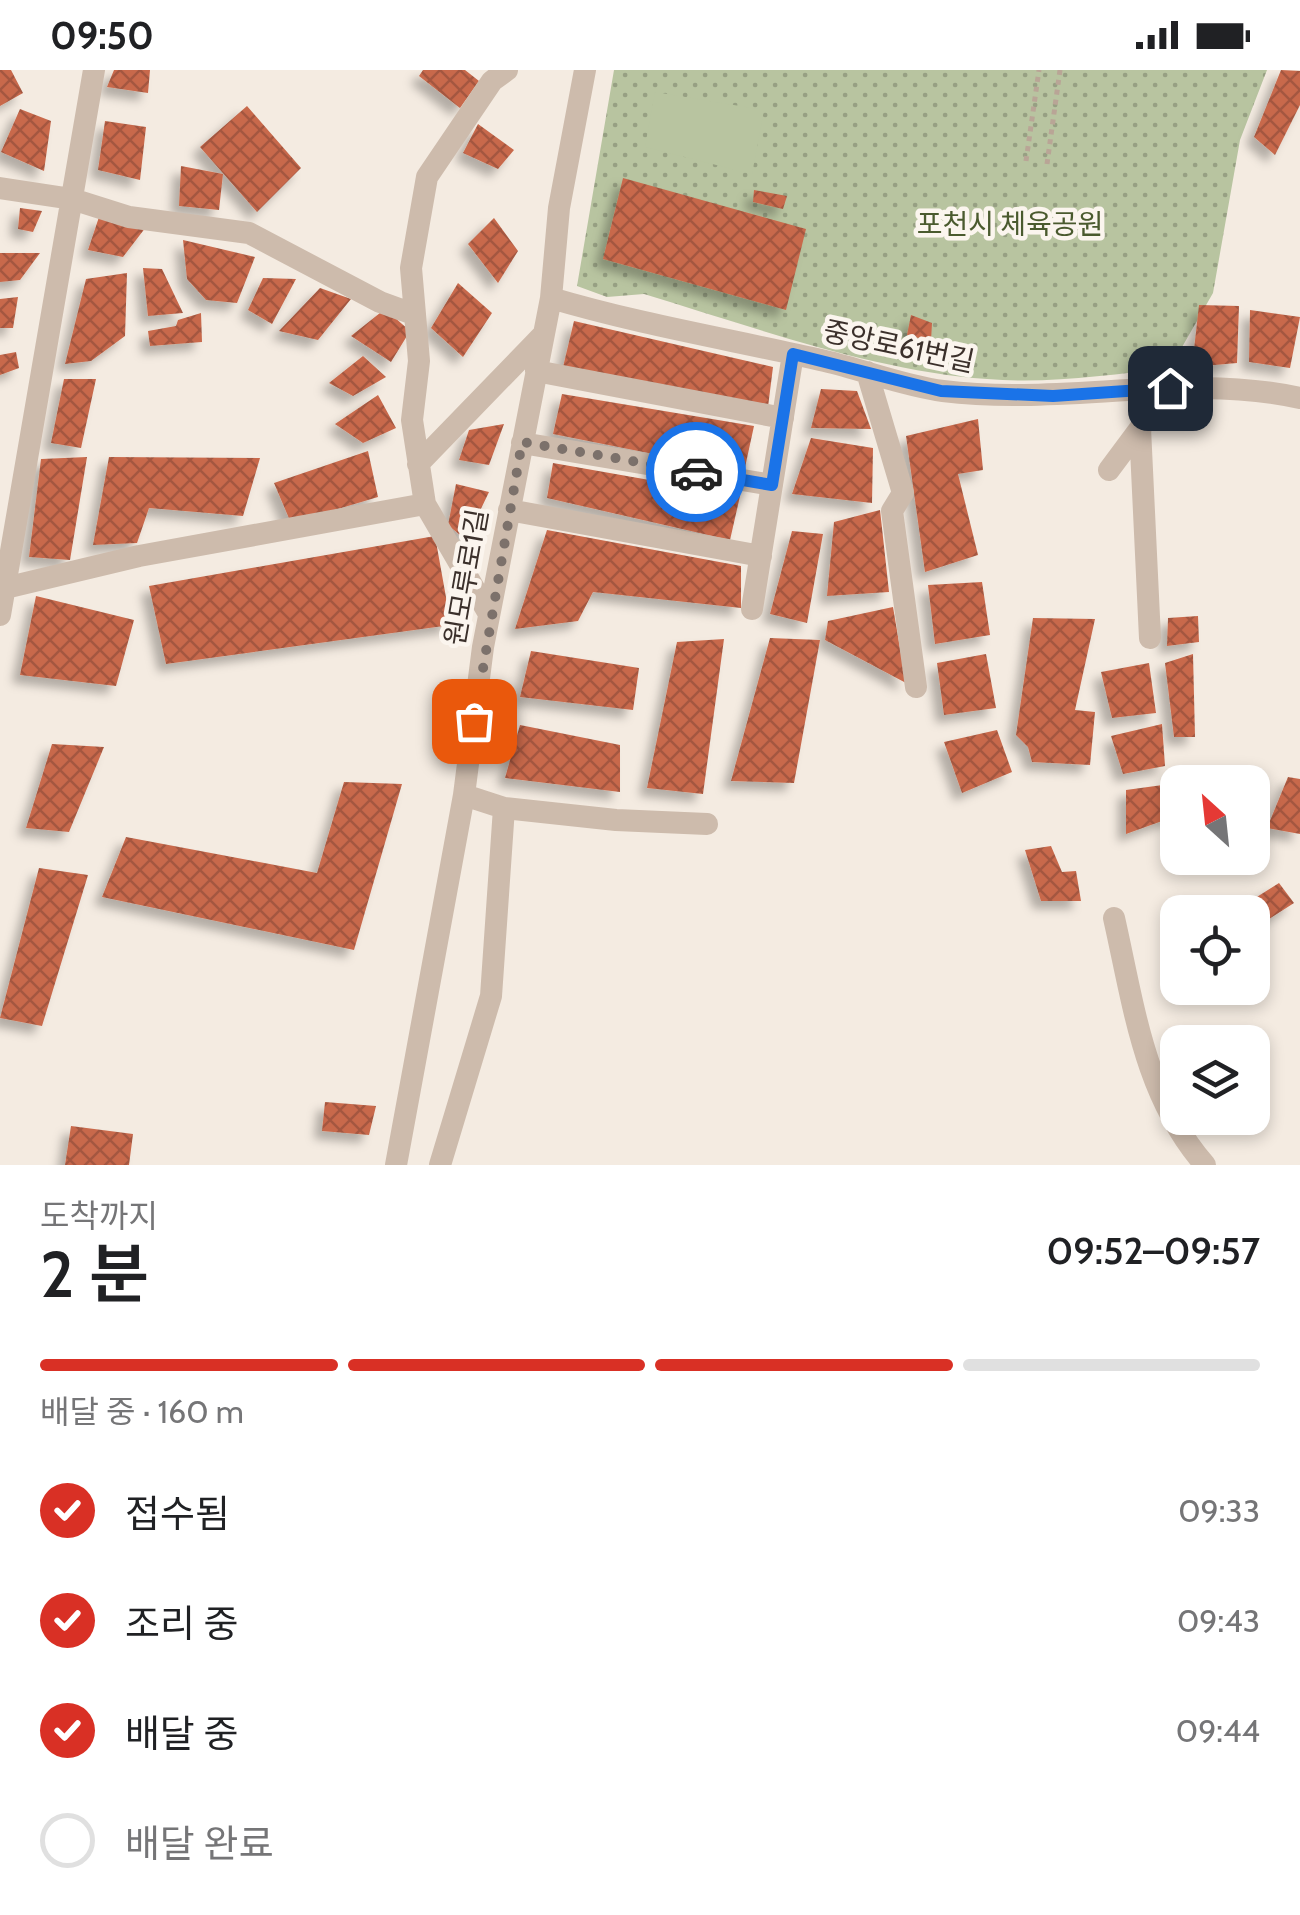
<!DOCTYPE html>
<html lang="ko">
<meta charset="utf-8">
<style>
:root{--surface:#fff;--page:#f2f2f2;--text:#202124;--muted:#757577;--line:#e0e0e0;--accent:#d93025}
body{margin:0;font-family:Cabin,"Noto Sans KR",sans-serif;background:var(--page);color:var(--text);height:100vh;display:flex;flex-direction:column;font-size:38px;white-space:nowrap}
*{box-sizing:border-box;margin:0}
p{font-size:32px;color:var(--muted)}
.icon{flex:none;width:55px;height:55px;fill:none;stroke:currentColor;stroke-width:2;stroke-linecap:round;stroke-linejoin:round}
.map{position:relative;height:1095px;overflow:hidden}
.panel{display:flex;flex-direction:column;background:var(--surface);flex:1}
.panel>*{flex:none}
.needle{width:65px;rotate:333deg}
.fabs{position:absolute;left:1160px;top:695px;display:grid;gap:20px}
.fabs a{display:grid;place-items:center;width:110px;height:110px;border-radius:20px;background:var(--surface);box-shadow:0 5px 15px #0003;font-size:50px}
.pin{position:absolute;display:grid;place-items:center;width:85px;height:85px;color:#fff;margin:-42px;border-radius:20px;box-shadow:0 5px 15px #0006}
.courier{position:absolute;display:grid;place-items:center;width:100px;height:100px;margin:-50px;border:8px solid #1a73e8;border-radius:50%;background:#fff;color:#222;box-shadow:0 2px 12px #0007}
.headline em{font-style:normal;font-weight:600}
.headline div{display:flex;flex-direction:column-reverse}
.headline{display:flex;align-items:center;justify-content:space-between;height:170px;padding:0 40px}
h1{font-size:65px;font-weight:600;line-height:75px}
.bar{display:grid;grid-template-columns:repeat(4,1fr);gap:15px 10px;align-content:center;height:120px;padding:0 40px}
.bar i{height:12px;border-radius:8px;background:var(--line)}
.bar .on{background:var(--accent)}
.bar p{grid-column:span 4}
ol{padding:0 40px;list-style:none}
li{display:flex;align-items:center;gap:30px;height:110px}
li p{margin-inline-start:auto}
li .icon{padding:10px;border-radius:50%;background:var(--accent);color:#fff;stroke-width:4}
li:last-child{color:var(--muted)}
li i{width:55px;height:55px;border:5px solid var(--line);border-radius:50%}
.status{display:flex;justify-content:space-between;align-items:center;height:70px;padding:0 50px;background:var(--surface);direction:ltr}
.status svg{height:28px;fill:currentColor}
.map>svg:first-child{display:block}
.green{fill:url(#green-dots)}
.pitch{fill:#b8c4a0}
.building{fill:url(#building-cross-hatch);filter:url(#shadow)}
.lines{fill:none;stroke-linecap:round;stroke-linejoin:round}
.path{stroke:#b9a596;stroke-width:5;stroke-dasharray:5 5;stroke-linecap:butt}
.minor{stroke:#cdbbac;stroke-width:22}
.done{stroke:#7c716b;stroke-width:10;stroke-dasharray:0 18}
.route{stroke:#1a73e8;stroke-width:12}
.labels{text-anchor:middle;stroke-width:9;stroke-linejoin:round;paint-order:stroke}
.park-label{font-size:28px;fill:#4a5a2e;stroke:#fbf5ee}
.street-label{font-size:28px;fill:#3b302b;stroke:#fbf5ee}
</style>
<div class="status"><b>09:50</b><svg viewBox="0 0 49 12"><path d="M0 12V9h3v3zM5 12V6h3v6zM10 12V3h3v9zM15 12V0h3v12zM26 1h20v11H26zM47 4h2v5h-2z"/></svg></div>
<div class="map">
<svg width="1300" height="1095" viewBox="0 0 1300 1095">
<defs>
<pattern id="green-dots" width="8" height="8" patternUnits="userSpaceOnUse" patternTransform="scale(2.5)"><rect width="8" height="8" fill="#b8c4a0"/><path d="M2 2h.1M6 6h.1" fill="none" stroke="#97a083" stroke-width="1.8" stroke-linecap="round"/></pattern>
<pattern id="building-cross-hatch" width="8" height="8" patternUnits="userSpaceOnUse" patternTransform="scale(2.5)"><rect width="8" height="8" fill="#c8694b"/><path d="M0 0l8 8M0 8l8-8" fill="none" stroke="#a4573f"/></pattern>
<filter id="shadow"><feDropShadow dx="-8" dy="8" stdDeviation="5" flood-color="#0004"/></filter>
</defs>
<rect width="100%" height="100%" fill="#f4ebe1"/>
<path class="green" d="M614,0H1267L1240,70L1213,223L1170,298C1109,305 1048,314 987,309C874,301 753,257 644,224L607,227L577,216Z"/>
<path class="pitch" d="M655,22L764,40L752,104L645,77Z"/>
<path class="building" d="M0,0H11L23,23L0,36Z
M114,0H150L148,23L107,17Z
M423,0H465L479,11L460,38L419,6Z
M1281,0L1300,1V35L1275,85L1254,67Z
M247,36L301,98L257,142L200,77Z
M20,39L51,51L44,101L1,82Z
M105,51L146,57L140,110L98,100Z
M478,54L514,80L498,99L463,83Z
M181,96L223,104L219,140L179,136Z
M623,108L806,159L786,240L603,189Z
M754,120L787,126L783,139L753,132Z
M20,138L42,141L33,162L18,159Z
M99,147L146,157L123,187L88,180Z
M494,148L518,181L498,213L468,174Z
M183,170L255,187L237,233L206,230L187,209Z
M0,183H40L20,210L0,212Z
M143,198L162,199L183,243L148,246Z
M127,203L125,266L91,291L65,294L86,209Z
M263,208L296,209L272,254L248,240Z
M458,213L492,243L463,287L431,258Z
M320,218L351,229L318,270L279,261Z
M18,227L13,258H0V229Z
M1199,235L1239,236L1237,293L1192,297Z
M385,239L410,261L391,292L351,266Z
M1250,240L1300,247L1290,298L1249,292Z
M201,243L202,272L150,276L148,261L176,256L178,250Z
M911,245L932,253L931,271L907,265Z
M574,251L773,297L768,337L563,297Z
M16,282L19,298L0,305V285Z
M363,286L386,307L353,326L329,313Z
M64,309H96L81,378L51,373Z
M821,319L857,321L871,359L811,358Z
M562,324L754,356L744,402L553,364Z
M378,325L396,358L363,373L335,354Z
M978,349L983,400L958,404L978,485L925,502L906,366Z
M504,354L489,395L459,390L469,360Z
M811,368L873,378L872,433L792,424Z
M368,381L378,427L291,453L274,413Z
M87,387L70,490L29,487L41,389Z
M109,387L260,388L243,446L149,438L137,473L93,475Z
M553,393L740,426L730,470L547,428Z
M456,414L489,422L466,470L448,455Z
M880,440L889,522L827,526L834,452Z
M547,460L741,496V538L593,522L578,551L515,559Z
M792,461L823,464L807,553L770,544Z
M435,466L451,555L166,594L149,516Z
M982,512L990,565L935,574L928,515Z
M36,526L134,550L116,616L20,605Z
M893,537L906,613L825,570L828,551Z
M1198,546L1199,572L1167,576L1168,548Z
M1033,548L1095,549L1075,640L1095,642L1090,695L1032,692L1028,677L1016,665Z
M770,568L820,570L794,713L731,711Z
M724,569L703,724L647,718L677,572Z
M531,581L639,598L633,640L520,627Z
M986,584L996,638L944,645L937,593Z
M1193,584L1195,667H1174L1165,593Z
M1149,593L1156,643L1112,648L1101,602Z
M1162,654L1165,696L1123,704L1111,666Z
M520,655L620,675V722L505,708Z
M997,660L1012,702L962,723L944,672Z
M52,674L104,677L69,762L26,758Z
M1288,707L1300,709V764L1267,758Z
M344,712L402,714L354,880L102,827L126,767L317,803Z
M1170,714L1176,746L1126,764V720Z
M1051,776L1062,802L1076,801L1081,831H1041L1025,780Z
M39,798L88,805L42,956L0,948Z
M1279,813L1294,833L1252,860V842H1233Z
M325,1032L376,1036L369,1065L322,1061Z
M71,1056L133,1064L129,1095H65Z"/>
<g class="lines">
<path class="path" d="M1026,91L1039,0
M1047,94L1060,0"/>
<path class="minor" d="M0,118L72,129L129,147L249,163L380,232L413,244
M551,228C642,255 734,270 825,291C864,300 904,316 943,321C1062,336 1183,302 1300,328
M536,301L783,348
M867,302L903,423L892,441L916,617
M1140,358L1150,568
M522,373L772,415
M418,394L543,265
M1109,400L1170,318
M509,440L761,486
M5,518L139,486L425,434
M752,539L793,284
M489,544L425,434L412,350L419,291L411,198L427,107L492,11L507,0
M0,545L94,0
M504,738L616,750L707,754
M1114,848C1134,936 1144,1025 1205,1095
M396,1095L464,725L483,577L551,228L559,138L585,0
M440,1095L491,926L504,738L464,725"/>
</g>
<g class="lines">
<path class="done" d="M474,651L522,372L696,402"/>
<path class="route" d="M696,402L772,415L793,284L941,321L1053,326L1170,318"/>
</g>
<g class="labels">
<g class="park-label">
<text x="1010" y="164">포천시 체육공원</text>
</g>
<g class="street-label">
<text transform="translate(899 276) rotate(12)" y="10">중앙로61번길</text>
<text transform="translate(466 507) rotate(-80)" y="10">원모루로1길</text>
</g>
</g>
</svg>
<div class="fabs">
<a><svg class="needle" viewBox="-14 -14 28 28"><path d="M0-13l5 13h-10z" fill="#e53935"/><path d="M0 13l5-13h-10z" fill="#757577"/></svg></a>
<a><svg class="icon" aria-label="locate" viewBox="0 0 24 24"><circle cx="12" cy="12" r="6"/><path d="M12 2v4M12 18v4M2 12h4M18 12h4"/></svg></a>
<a><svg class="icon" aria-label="layers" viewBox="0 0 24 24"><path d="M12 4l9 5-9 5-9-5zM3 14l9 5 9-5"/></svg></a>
</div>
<div class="pin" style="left:474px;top:651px;background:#ea580c"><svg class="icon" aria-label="bag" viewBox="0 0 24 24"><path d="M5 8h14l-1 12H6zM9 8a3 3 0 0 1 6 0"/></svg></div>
<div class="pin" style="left:1170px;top:318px;background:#1f2937"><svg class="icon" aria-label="home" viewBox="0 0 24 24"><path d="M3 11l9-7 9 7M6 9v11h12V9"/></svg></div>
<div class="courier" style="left:696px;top:402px"><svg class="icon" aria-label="car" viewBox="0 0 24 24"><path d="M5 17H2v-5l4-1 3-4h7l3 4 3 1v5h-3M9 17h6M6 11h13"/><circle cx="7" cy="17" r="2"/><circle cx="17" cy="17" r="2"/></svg></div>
</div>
<section class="panel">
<div class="headline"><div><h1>2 분</h1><p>도착까지</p></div><em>09:52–09:57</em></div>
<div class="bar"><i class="on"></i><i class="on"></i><i class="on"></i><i></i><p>배달 중 · 160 m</p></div>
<ol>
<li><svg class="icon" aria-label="check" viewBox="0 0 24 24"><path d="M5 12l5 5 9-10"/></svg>접수됨<p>09:33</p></li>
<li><svg class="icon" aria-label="check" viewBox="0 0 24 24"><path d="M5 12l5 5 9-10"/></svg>조리 중<p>09:43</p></li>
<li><svg class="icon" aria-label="check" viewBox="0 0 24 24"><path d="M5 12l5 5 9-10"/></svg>배달 중<p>09:44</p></li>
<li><i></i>배달 완료</li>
</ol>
</section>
